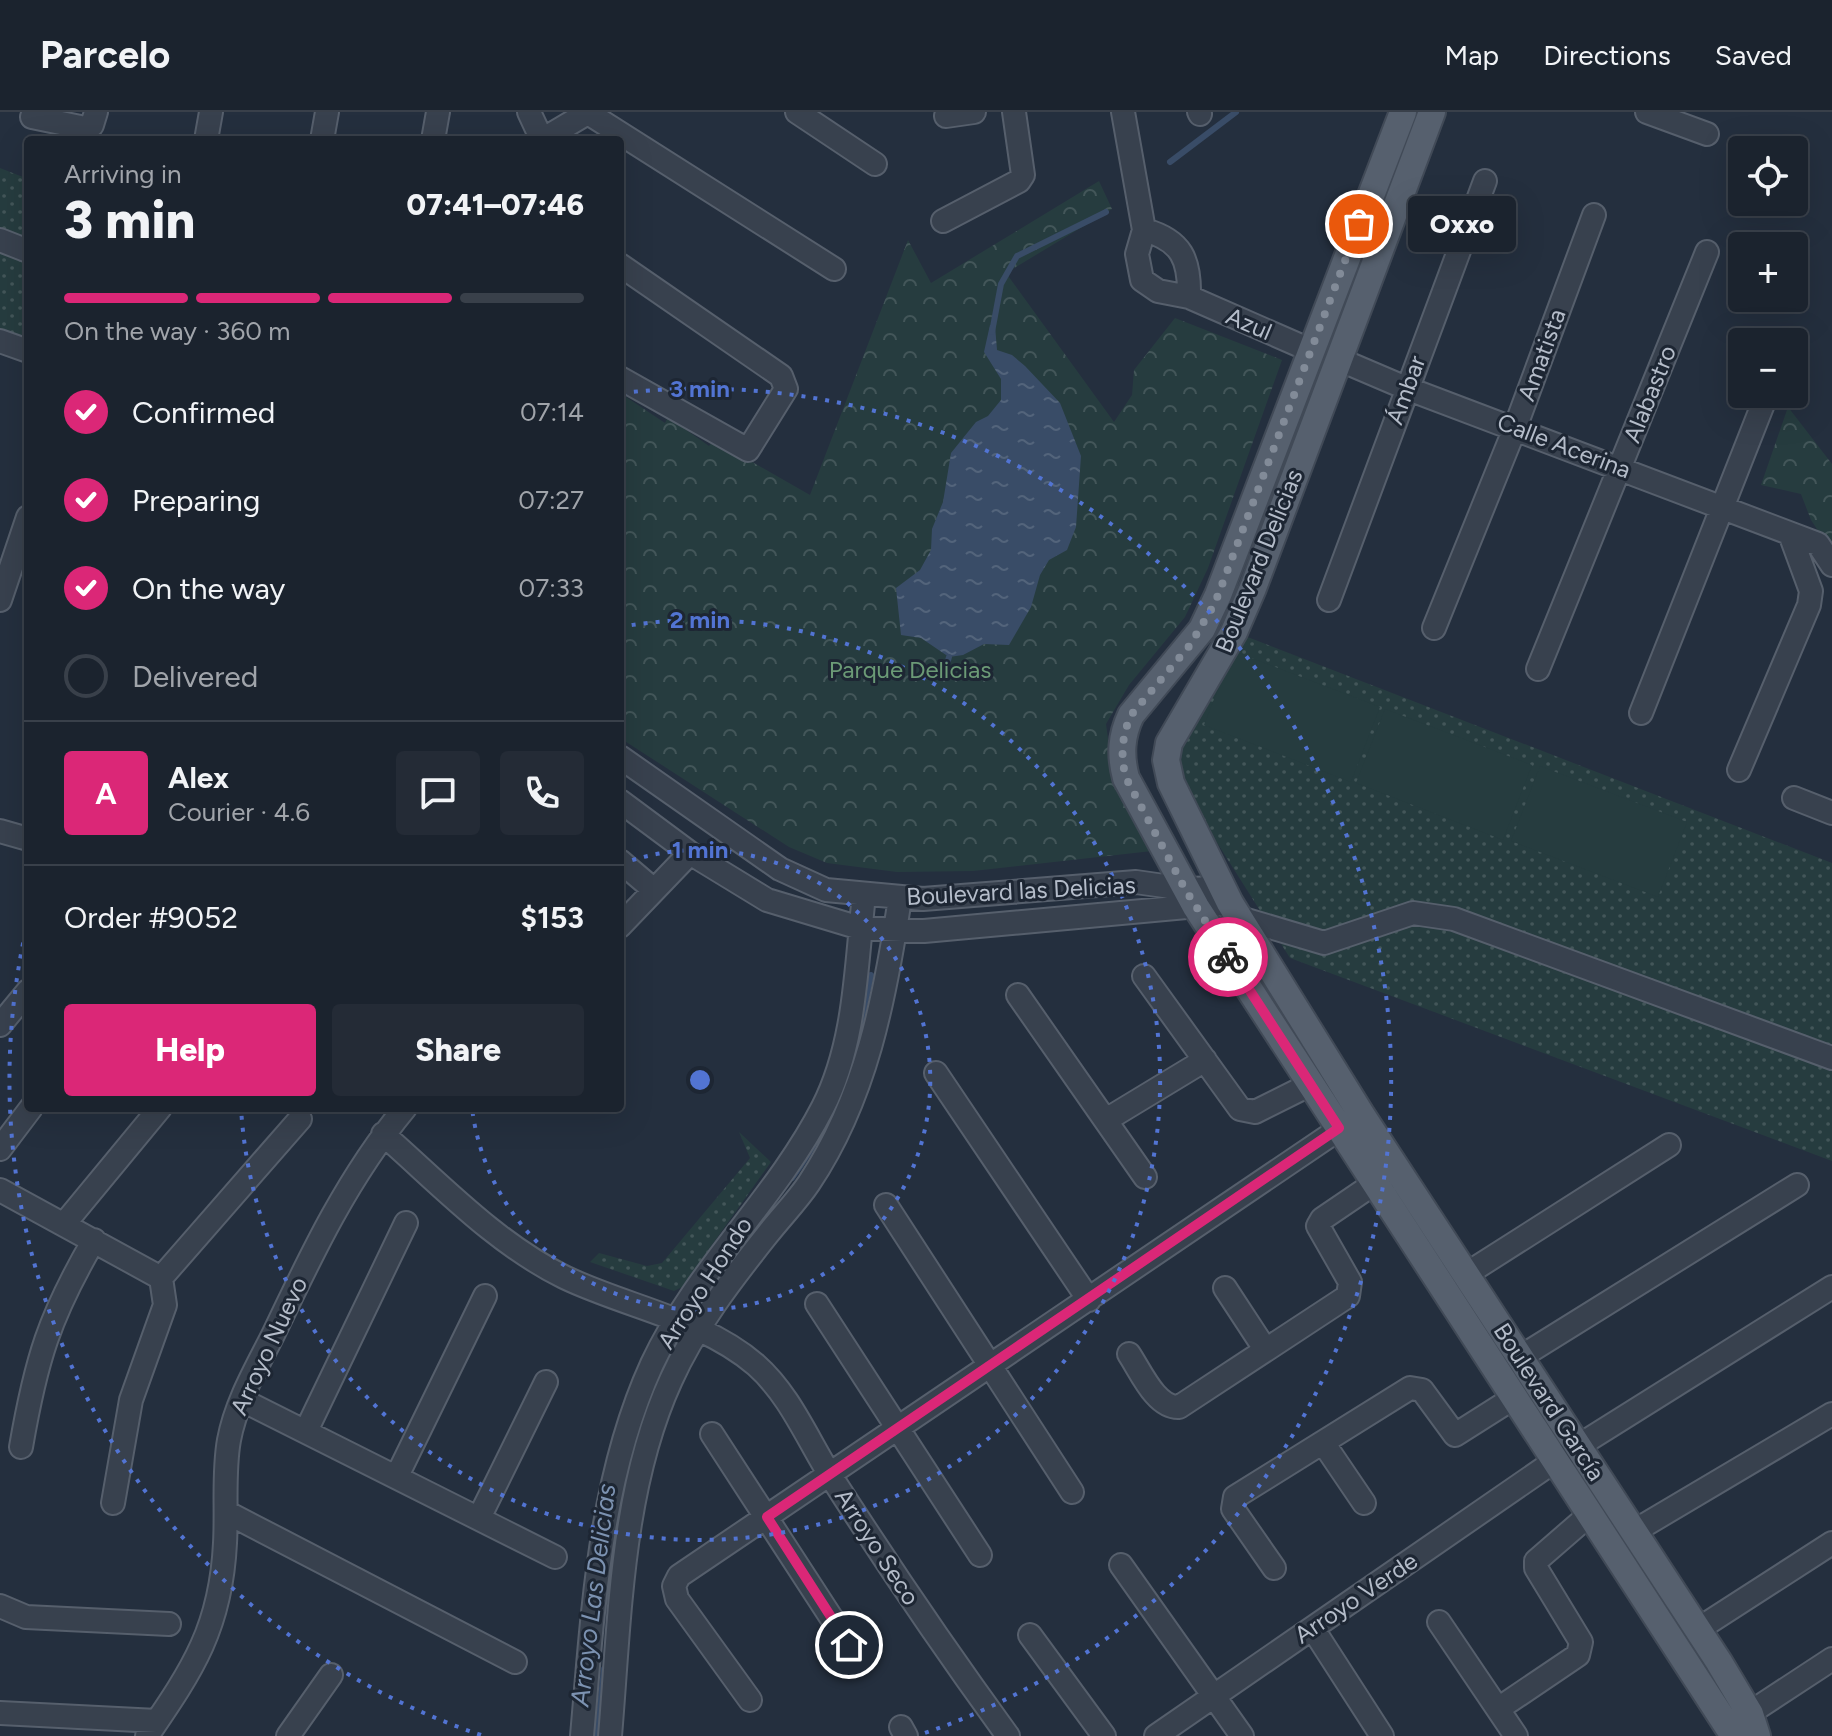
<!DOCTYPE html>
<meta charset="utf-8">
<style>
:root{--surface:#1b232e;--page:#242b36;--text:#f1f3f6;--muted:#a0a4aa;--line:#39404a;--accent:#db2777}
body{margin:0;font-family:Figtree,sans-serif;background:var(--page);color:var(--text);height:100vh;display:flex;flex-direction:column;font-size:30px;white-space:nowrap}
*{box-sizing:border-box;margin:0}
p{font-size:26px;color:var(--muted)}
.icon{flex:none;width:44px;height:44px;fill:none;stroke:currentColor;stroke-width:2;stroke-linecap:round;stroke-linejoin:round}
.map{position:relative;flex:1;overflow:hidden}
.sheet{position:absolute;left:24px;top:24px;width:600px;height:976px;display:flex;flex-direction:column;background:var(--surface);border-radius:8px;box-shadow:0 8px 32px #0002,0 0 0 2px var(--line)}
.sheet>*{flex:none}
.buttons{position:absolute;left:1728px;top:24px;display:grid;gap:16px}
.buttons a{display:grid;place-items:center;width:80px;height:80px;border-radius:8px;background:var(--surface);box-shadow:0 8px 32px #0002,0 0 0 2px var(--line);font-size:40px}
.pin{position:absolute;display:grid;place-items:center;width:68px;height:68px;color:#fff;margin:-34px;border:4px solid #fff;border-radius:50%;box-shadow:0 2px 8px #0007}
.courier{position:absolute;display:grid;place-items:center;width:80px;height:80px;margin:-40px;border:6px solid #db2777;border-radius:50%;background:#fff;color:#222;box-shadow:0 2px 10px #0007}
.bubble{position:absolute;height:56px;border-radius:8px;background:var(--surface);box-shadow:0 8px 32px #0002,0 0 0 2px var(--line);font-size:26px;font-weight:800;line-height:56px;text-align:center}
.headline em{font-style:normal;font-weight:800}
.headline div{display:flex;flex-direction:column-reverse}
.headline{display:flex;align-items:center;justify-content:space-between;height:136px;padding:0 40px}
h1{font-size:52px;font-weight:800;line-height:60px}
.bar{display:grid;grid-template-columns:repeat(4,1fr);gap:12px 8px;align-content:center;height:96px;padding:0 40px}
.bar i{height:10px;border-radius:6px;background:var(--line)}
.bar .on{background:var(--accent)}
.bar p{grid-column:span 4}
.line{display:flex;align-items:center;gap:20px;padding:0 40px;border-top:2px solid var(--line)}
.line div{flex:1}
.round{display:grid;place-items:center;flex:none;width:84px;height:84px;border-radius:8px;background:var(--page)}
ol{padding:0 40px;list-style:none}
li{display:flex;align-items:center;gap:24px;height:88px}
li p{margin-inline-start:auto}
li .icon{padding:8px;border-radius:50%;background:var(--accent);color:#fff;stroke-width:4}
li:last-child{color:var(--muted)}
li i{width:44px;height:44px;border:4px solid var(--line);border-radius:50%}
.primary-button{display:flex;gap:16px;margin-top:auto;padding:16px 40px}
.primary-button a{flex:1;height:92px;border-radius:8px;background:var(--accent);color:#fff;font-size:32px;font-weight:800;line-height:92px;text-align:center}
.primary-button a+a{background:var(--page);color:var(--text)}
header{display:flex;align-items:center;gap:48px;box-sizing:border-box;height:112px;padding:0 40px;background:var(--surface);border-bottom:2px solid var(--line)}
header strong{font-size:38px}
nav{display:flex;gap:44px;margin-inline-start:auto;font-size:28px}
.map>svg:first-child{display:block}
.grass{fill:url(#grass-dots)}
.forest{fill:url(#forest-crowns)}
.garden{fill:#263c3f}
.water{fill:url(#water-ripples)}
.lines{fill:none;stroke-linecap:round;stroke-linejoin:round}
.stream{stroke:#394c67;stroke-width:6}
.minor-casing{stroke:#565f6c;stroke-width:26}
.major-casing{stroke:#414a57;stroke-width:30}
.minor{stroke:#38414e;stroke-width:22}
.major{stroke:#56606e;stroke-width:26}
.done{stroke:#828b98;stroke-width:8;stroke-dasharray:0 14.4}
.route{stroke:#db2777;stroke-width:10}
.ring{fill:none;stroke:#5274d3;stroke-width:4;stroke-dasharray:4 8}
.labels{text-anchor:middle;stroke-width:6;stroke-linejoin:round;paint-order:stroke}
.street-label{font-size:24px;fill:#b4bcc9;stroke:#1d2633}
.park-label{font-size:24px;fill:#6b9a76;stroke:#1d2633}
.water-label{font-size:26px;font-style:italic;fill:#7c92b1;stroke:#1d2633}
.centre{fill:#5274d3;stroke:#1d2633;stroke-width:4}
.ring-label{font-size:24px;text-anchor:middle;font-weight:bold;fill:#5274d3;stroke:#1d2633;stroke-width:6;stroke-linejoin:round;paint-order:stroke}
</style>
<header>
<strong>Parcelo</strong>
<nav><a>Map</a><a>Directions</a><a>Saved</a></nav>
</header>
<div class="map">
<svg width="1832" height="1624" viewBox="0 0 1832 1624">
<defs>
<pattern id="grass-dots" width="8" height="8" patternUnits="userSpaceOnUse" patternTransform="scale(2)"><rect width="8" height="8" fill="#263c3f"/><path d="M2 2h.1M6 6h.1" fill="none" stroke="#435659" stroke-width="1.8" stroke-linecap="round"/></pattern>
<pattern id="forest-crowns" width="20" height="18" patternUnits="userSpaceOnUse" patternTransform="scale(2)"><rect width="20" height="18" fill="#263c3f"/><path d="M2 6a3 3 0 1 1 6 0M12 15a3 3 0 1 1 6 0" fill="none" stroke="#435659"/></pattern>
<pattern id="water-ripples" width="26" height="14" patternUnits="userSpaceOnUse" patternTransform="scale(2)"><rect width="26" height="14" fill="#394c67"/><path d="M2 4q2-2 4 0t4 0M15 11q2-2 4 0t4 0" fill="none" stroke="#53647b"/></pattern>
</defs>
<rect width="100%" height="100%" fill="#242f3e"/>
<path class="grass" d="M0,56L28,67V252L0,242Z
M1227,517L1832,751V1049L1290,846L1164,647Z
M739,1020L771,1050L682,1175L674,1179L590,1150L599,1141L647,1154L662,1151L750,1046Z"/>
<path class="forest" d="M1099,69L1112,97L1006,161L1114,310L1132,283L1134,258L1175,206L1282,248L1208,456L1185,505L1129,573L1106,612L1113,663L1152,739L973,759L897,760L827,751L789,735L620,626V281L665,311L668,305L709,334L714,328L810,383L908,128L931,171Z
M1788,295L1832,352V440L1811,408L1801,382L1761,373Z"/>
<path class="garden" d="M1233,539L1380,595L1351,670L1204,613Z
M1385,597L1532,653L1503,728L1356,671Z
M1540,654L1687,710L1658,785L1511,729Z"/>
<path class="water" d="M990,213L995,214L997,238L1012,243L1025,254L1060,291L1081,344L1076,415L1067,438L1049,448L1040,463L1031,495L1009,533L984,532L963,543L949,545L921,526L901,523L896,476L920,458L931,438L932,417L943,390L951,341L976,310L988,304L1001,288V267L984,240Z"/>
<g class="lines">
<path class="stream" d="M1170,50L1236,0
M992,220L1001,172L1017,144L1106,100
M946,556L949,545
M792,1066C842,996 854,946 871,863
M616,1434L623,1378
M597,1624L604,1557"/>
<g class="minor-casing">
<path id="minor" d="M529,0L542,28L589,0
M797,0L875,52
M1123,0L1144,118L1137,142L1142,168L1158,179L1189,185L1310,238
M1199,0L1200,2
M1647,0L1707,22
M588,1L834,157
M946,4L974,0
M32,5L85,16L92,13L96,0
M206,28L211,0
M322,28L327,0
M433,28L438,0
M943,109L1019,69L1023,63L1014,0
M1144,118C1182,128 1190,148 1189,185
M0,128L28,139
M620,153L781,264L786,277L748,338L620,266
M0,229L28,239
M1338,247L1406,276L1818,432L1832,453
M0,488L28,405
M1329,488L1485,69
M1434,516L1515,316L1594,103
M1538,557L1707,140
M1641,601L1767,282
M620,645L780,757L826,778L923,787L1136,770L1185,777L1222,776
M1739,658L1809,493L1811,479L1790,422
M1794,686L1832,701
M620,689L690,741L767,788L860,816L924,819L1230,791
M0,719L28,727
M620,749L654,778
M1240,806L1324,831L1413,801L1454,807L1832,946
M620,814L690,741
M1144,864L1240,997L1255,1000L1311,972
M1018,883L1145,1065
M0,913L28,879
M936,961L1089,1188
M1106,1008L1205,948
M383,1022C440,1072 495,1131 564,1165C626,1195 703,1207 756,1253C789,1282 807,1326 830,1363C887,1452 946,1539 1008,1624
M0,1037L31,996
M0,1078L161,1166
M886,1093L1072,1380
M65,1111L160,996
M1468,1161L1669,1033
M161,1166L300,1007
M1225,1176L1265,1237
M817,1192L980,1443
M1129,1242C1141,1260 1156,1296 1179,1295L1348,1184L1350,1170L1318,1114L1322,1107L1375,1071
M1519,1246L1797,1073
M242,1288L555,1445
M306,1319L406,1111
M712,1322L849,1533
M1324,1332L1364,1391
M21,1335C36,1248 49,1205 94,1128
M397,1364L485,1184
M113,1391L131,1288L165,1193L161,1166
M226,1400L515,1550
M480,1404L546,1270
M1633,1420L1832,1302
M1121,1453L1242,1624
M1274,1456L1233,1397L1235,1385L1410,1276L1422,1278L1455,1323L1515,1285
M0,1494L26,1505L169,1512
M1439,1510L1516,1624
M1313,1517L1382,1624
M1697,1518L1832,1431
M1030,1523L1104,1624
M750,1588L677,1487L674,1474L679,1464L1354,1007
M1498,1597L1578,1543L1581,1530L1536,1456V1449L1589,1403
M0,1601L157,1609
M1736,1610L1832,1547
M901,1615L906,1624
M147,1624C193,1557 221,1515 225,1431C227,1397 223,1361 229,1328C236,1290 257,1255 274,1221C312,1141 348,1065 405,996
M288,1624L331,1563
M582,1624C593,1499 599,1368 652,1252C696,1157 776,1087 823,995C856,930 856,853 864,783
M610,1624C620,1507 621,1377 671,1268C695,1215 731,1168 767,1123C781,1105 797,1089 809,1071C866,986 885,886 900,786
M1156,1624L1556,1348L1832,1175"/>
</g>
<g class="major-casing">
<path id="major" d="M1403,0L1218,483L1202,517L1131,603C1121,624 1120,643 1126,666L1196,795L1728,1615L1739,1624
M1432,0L1253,476L1234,520L1169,631L1166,648L1171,671L1230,791L1361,1002L1719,1550L1750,1602L1757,1624"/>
</g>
<use href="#minor" class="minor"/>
<use href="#major" class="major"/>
</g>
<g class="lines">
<path class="done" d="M1228,845L1185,777L1126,666C1120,643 1122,624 1131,603L1190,533L1215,491L1359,112"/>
<path class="route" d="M849,1533L767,1405L1339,1016L1228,845"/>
</g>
<g class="ring">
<path d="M621 752A230 230 0 1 1 472 996"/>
<path d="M620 515A460 460 0 1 1 241 996"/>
<path d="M481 1623A691 691 0 0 1 27 813M622 281A691 691 0 0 1 919 1623"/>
</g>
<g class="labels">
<g class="street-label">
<text transform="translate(1249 212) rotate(23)" y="8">Azul</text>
<text transform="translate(1542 243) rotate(-70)" y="8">Amatista</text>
<text transform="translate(1406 278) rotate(-70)" y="8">Ámbar</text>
<text transform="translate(1650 282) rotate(-68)" y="8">Alabastro</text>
<text transform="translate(1564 334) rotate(21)" y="8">Calle Acerina</text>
<text transform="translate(1259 449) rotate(-68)" y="8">Boulevard Delicias</text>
<text transform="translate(1021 779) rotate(-3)" y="8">Boulevard las Delicias</text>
<text transform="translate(705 1171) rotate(-57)" y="8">Arroyo Hondo</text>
<text transform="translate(269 1234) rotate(-65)" y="8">Arroyo Nuevo</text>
<text transform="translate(1549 1290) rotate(57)" y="8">Boulevard García</text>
<text transform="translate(877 1435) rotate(57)" y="8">Arroyo Seco</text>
<text transform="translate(1356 1486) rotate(-34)" y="8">Arroyo Verde</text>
</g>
<g class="park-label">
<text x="910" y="566">Parque Delicias</text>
</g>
<g class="water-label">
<text transform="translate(593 1483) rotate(-83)" y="9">Arroyo Las Delicias</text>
</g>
</g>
<circle cx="700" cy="968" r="12" class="centre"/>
<g class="ring-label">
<text x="700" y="285">3 min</text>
<text x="700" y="516">2 min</text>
<text x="700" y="746">1 min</text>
</g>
</svg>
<div class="buttons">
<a><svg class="icon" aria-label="locate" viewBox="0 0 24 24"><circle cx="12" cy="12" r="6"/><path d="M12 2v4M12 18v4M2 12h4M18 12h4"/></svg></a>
<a>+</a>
<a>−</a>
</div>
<div class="pin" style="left:1359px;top:112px;background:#ea580c"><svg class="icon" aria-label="bag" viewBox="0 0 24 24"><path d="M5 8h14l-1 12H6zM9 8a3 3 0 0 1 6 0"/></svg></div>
<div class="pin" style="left:849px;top:1533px;background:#1f2937"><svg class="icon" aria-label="home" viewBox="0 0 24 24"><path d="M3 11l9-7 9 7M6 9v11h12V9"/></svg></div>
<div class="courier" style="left:1228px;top:845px"><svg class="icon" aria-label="bike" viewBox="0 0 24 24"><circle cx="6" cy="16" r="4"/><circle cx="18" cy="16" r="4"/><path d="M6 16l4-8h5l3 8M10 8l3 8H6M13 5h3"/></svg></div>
<div class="bubble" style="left:1408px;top:84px;width:108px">Oxxo</div>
<section class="sheet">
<div class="headline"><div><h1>3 min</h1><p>Arriving in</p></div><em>07:41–07:46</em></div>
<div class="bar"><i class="on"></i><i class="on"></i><i class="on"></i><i></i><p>On the way · 360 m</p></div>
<ol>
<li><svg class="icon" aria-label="check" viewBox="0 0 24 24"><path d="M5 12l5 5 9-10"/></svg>Confirmed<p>07:14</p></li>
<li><svg class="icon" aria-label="check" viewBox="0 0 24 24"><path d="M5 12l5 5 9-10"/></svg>Preparing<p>07:27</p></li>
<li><svg class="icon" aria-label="check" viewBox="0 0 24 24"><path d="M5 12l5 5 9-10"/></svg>On the way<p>07:33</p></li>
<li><i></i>Delivered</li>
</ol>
<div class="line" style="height:144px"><b class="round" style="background:var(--accent);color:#fff">A</b><div><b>Alex</b><p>Courier · 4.6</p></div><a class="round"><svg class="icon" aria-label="chat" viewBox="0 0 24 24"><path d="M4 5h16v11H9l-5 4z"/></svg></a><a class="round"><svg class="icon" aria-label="phone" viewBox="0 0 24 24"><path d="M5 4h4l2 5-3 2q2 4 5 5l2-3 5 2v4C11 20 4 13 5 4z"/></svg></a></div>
<div class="line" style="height:104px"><div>Order #9052</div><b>$153</b></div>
<div class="primary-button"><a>Help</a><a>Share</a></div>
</section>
</div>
